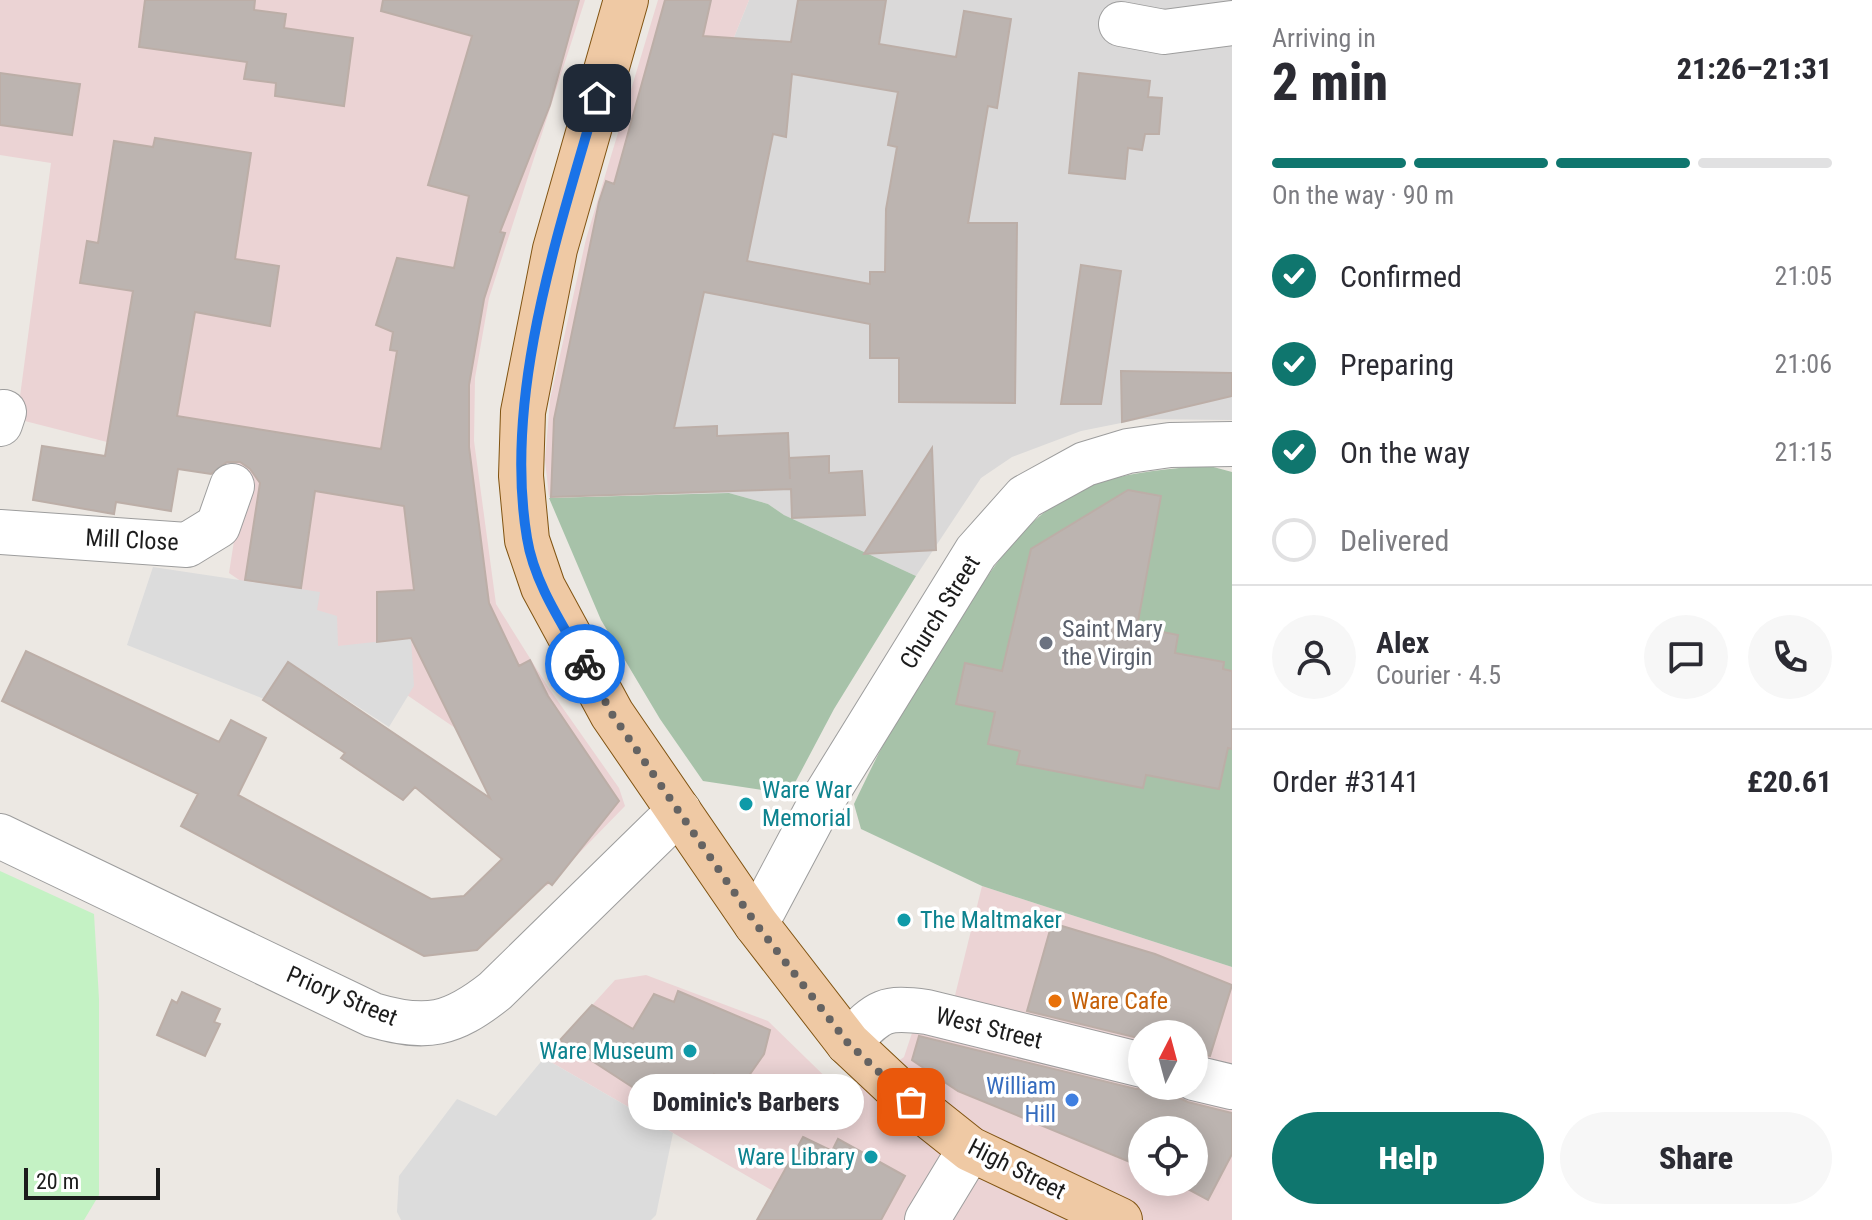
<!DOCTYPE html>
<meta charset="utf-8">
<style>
:root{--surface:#fff;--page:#f7f7f7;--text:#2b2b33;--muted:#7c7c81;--line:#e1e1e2;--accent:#0f766e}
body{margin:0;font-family:"Roboto Condensed",sans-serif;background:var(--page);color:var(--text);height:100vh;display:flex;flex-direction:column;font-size:30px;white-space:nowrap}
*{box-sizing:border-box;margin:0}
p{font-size:26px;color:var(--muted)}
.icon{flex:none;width:44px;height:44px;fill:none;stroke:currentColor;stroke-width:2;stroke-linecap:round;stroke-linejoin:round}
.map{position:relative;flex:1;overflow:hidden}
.panel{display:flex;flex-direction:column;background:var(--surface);width:640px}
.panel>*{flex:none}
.needle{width:52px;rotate:6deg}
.buttons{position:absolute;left:1128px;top:1020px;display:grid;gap:16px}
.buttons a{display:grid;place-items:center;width:80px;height:80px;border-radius:50%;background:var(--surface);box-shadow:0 4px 20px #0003;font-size:40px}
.scale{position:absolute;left:24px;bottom:20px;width:136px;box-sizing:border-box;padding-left:8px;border:4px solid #1c1c1c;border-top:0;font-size:22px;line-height:28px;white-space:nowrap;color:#1c1c1c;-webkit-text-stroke:6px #fff;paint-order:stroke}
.pin{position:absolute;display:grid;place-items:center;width:68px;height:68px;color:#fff;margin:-34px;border-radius:16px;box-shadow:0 4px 12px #0006}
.courier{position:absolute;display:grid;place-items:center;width:80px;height:80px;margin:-40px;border:6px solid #1a73e8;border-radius:50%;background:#fff;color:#222;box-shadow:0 2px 10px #0007}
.bubble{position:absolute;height:56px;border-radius:28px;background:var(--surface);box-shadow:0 4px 20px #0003;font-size:26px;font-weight:800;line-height:56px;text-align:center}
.overview em{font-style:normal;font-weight:800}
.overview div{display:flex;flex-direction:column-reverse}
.overview{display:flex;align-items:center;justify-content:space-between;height:136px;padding:0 40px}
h1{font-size:52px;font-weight:800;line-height:60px}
.bar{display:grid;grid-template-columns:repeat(4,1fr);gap:12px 8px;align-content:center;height:96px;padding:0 40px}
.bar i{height:10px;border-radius:6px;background:var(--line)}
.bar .current{background:var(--accent)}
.bar p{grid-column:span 4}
.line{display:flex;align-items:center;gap:20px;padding:0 40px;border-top:2px solid var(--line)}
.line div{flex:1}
.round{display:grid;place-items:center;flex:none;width:84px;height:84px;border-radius:42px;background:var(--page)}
ol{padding:0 40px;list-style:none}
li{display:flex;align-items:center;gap:24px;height:88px}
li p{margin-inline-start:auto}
li .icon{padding:8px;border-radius:50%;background:var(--accent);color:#fff;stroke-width:4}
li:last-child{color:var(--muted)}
li i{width:44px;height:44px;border:4px solid var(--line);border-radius:50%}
.primary-button{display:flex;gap:16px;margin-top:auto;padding:16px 40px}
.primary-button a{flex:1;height:92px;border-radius:48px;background:var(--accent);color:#fff;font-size:32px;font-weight:800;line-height:92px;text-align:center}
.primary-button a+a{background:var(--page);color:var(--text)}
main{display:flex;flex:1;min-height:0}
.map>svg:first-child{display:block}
.residential{fill:#dad9d9}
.commercial{fill:#ebd3d4;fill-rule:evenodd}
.cemetery{fill:#a7c2a9}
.park{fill:#c4f2c4}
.parking{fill:#dcdcdc}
.building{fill:#bcb4b0;stroke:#bcaea7;stroke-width:2;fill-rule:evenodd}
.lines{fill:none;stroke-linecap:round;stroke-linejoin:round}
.street-casing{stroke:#9d9d9d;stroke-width:46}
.primary-casing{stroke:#815412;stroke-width:46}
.street{stroke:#fff;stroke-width:44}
.primary{stroke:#efc9a4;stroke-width:44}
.done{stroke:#656362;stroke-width:8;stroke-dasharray:0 14.4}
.route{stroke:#1a73e8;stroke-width:10}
.worship-dot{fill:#6b7280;stroke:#fff;stroke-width:3}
.culture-dot{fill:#0f9aa8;stroke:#fff;stroke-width:3}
.food-dot{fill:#e8710a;stroke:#fff;stroke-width:3}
.shop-dot{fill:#3f7fe0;stroke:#fff;stroke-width:3}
.labels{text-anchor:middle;stroke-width:7;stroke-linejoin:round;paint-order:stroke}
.street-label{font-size:24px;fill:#1c1c1c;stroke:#fff}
.worship-label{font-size:24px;fill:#5b616d;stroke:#fff;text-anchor:start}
.culture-label{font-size:24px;fill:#0d838f;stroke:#fff;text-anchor:start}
.food-label{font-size:24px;fill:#c56008;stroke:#fff;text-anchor:start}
.shop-label{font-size:24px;fill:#366cbe;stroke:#fff;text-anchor:end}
</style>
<main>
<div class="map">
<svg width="1232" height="1220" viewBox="0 0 1232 1220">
<rect width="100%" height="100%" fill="#ece8e3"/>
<path class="residential" d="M749,0H1232V420L1141,419L1081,431L1012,457L981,478L916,576L784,515L768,504L729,493L549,497Z"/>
<path class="commercial" d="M0,0H585L489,298L475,378L474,441L496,604L548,687L619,788L625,806L547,886L467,829L515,769L229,573L244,477L17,419L51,163L0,155Z
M658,0H749L549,497L545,460L550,400L586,239Z
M982,886L1232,967V1220H757L773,1191L544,1058L615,980L646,975L768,1021L846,1097L904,1057L914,1027L946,1032ZM1142,1034H1194V1086H1142ZM1142,1130H1194V1182H1142Z"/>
<path class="cemetery" d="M1206,465L1232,472V967L982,886L861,829L854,804C889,730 921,671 968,604C1000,558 1029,513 1082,489C1120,472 1166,470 1206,465Z
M729,493L768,504L784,515L916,576L834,709L789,794L703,781L660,719L601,620L549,498Z"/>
<path class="park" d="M0,871L94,914L99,999V1195L84,1220H0Z"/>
<path class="parking" d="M153,567L320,592L317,610L337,616L338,646L411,638L414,686L389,727L289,662L264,699L127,645Z
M544,1058L673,1133L656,1215L651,1220H401L397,1212L399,1176L457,1099L496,1116Z"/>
<path class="building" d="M145,0H255L254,10L286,14L284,28L353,38L344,106L275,96L276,83L244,79L247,62L139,47Z
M383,0H579L550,105L500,232L505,233L484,299L469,385V447L489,603L519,666L530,660L548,696L619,801L552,885L548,882L477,950L424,956L181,826L198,794L2,701L26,651L219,742L231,720L266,738L238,795L431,899L464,896L502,859L415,787L403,800L341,758L345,753L263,700L288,662L490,798L411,638L377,642V592L414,590L404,506L315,491L301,588L245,580L260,483L250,469L240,462H227L211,474L178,469L171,511L116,502L114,514L33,500L42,446L105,456L133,291L80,283L87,241L98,243L114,141L153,147L155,138L251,153L235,259L279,266L270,326L195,312L177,416L381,449L397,351L390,350L393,332L376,325L397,258L454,268L469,196L428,185L472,36L381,11Z
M665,0H711L703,36L791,42L798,0H886L879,44L956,57L964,11L1011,19L997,108L988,106L968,223H1017L1015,403L899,402V358H870V324L704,292L674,428L717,426V436L788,433L790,479L789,458L829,456V473L862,471L865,515L792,518L791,489L551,497L554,419L599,202L606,181L614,184ZM792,74L898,92L888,145L897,147L886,209L885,272H870V284L747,261L773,134L786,137Z
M0,73L80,84L72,135L0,125Z
M1079,73L1150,81L1148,97L1162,98L1159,134H1145L1142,150L1128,148L1125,179L1069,173Z
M1081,265L1121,271L1101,404H1061Z
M1121,371L1232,373V396L1122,422Z
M932,448L936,550L864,554Z
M1128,490L1161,496L1137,627L1178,635L1175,653L1224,662L1223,669L1232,671V749L1228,748L1219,789L1146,775L1143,788L1017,764L1020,751L988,744L995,712L956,704L965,663L1002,671L1031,549Z
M1052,923L1155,954L1232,985L1210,1056L1194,1054V1034H1142V1039L1027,1011Z
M678,991L770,1030L764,1054L739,1090L714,1074L683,1120L560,1040L592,1005L633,1029L654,994L674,1002Z
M182,992L220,1009L214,1022L220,1024L205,1056L157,1035L172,1000L177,1003Z
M919,1036L1136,1089L1170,1086L1177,1097L1188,1102L1232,1113V1154L1208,1200L1175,1182H1194V1130H1142V1167L958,1091L912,1060Z
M803,1137L832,1151L838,1139L905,1176L881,1220H757Z"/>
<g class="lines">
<g class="street-casing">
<path id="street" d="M1121,24L1164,32L1232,23
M0,424L4,412
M0,532L187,545L218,526L232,486
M0,836L373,1015C427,1031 452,1025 495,991L679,811
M756,924L816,811L976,552L1025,497L1085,464L1128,451L1170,445L1232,444
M848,1043C879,1011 882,1006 927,1012L1142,1065
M1194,1078L1232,1087
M927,1220L970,1149"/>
</g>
<g class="primary-casing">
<path id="primary" d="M626,0L555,249L523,412L521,476L527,540L543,587L612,714L756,924L848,1043L911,1102L970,1149L1120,1220"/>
</g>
<use href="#street" class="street"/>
<use href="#primary" class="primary"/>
</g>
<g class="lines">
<path class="done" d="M585,664L612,714L756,924L848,1043L911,1102"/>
<path class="route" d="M585,664C563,625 534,583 527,538C503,395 558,234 597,98"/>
</g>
<circle class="worship-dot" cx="1046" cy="643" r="8"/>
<g class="culture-dot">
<circle cx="746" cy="804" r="8"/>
<circle cx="904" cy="920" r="8"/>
<circle cx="690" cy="1051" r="8"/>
<circle cx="871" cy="1157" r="8"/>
</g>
<circle class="food-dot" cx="1055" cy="1001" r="8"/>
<circle class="shop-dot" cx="1072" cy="1100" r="8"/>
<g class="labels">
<g class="street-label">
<text transform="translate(132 540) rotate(3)" y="8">Mill Close</text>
<text transform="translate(940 612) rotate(-58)" y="8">Church Street</text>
<text transform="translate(342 996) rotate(23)" y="8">Priory Street</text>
<text transform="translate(989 1028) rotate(14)" y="8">West Street</text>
<text transform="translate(1017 1169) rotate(27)" y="8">High Street</text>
</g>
<g class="worship-label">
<text x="1062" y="637">Saint Mary<tspan x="1062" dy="28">the Virgin</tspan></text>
</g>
<g class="culture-label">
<text x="762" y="798">Ware War<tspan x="762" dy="28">Memorial</tspan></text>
<text x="920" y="928">The Maltmaker</text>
<text x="674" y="1059" text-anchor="end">Ware Museum</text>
<text x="855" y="1165" text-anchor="end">Ware Library</text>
</g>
<g class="food-label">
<text x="1071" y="1009">Ware Cafe</text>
</g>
<g class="shop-label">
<text x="1056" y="1094">William<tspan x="1056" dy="28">Hill</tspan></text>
</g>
</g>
</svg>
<div class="buttons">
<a><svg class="needle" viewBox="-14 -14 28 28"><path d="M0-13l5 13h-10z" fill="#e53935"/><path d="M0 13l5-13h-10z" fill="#7c7c81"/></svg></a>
<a><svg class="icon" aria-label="locate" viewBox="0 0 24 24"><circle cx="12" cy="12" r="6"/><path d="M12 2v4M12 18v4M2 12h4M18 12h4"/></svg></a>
</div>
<div class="scale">20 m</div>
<div class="pin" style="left:911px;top:1102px;background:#ea580c"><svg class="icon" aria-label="bag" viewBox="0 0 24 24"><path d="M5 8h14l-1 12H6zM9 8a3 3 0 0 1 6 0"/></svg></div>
<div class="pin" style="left:597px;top:98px;background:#1f2937"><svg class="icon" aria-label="home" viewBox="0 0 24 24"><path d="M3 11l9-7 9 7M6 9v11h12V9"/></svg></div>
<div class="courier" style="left:585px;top:664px"><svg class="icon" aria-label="bike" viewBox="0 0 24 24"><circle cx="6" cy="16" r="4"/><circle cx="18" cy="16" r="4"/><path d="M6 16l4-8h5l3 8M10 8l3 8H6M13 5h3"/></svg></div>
<div class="bubble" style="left:628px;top:1074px;width:236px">Dominic's Barbers</div>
</div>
<section class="panel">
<div class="overview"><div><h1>2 min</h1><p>Arriving in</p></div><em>21:26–21:31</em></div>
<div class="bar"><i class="current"></i><i class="current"></i><i class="current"></i><i></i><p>On the way · 90 m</p></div>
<ol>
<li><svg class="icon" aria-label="check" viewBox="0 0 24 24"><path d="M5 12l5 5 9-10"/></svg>Confirmed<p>21:05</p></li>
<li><svg class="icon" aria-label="check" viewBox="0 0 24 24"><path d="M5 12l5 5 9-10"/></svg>Preparing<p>21:06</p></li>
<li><svg class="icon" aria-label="check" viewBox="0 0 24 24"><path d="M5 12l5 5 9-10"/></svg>On the way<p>21:15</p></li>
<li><i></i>Delivered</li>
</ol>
<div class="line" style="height:144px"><a class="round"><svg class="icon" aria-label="person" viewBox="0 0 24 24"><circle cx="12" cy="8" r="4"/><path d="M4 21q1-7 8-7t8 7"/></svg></a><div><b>Alex</b><p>Courier · 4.5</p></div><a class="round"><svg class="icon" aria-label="chat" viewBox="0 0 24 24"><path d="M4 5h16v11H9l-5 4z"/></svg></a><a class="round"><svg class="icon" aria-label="phone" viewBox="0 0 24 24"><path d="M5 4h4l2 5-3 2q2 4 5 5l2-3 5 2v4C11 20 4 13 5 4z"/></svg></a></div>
<div class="line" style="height:104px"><div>Order #3141</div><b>£20.61</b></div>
<div class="primary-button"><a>Help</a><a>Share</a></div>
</section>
</main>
